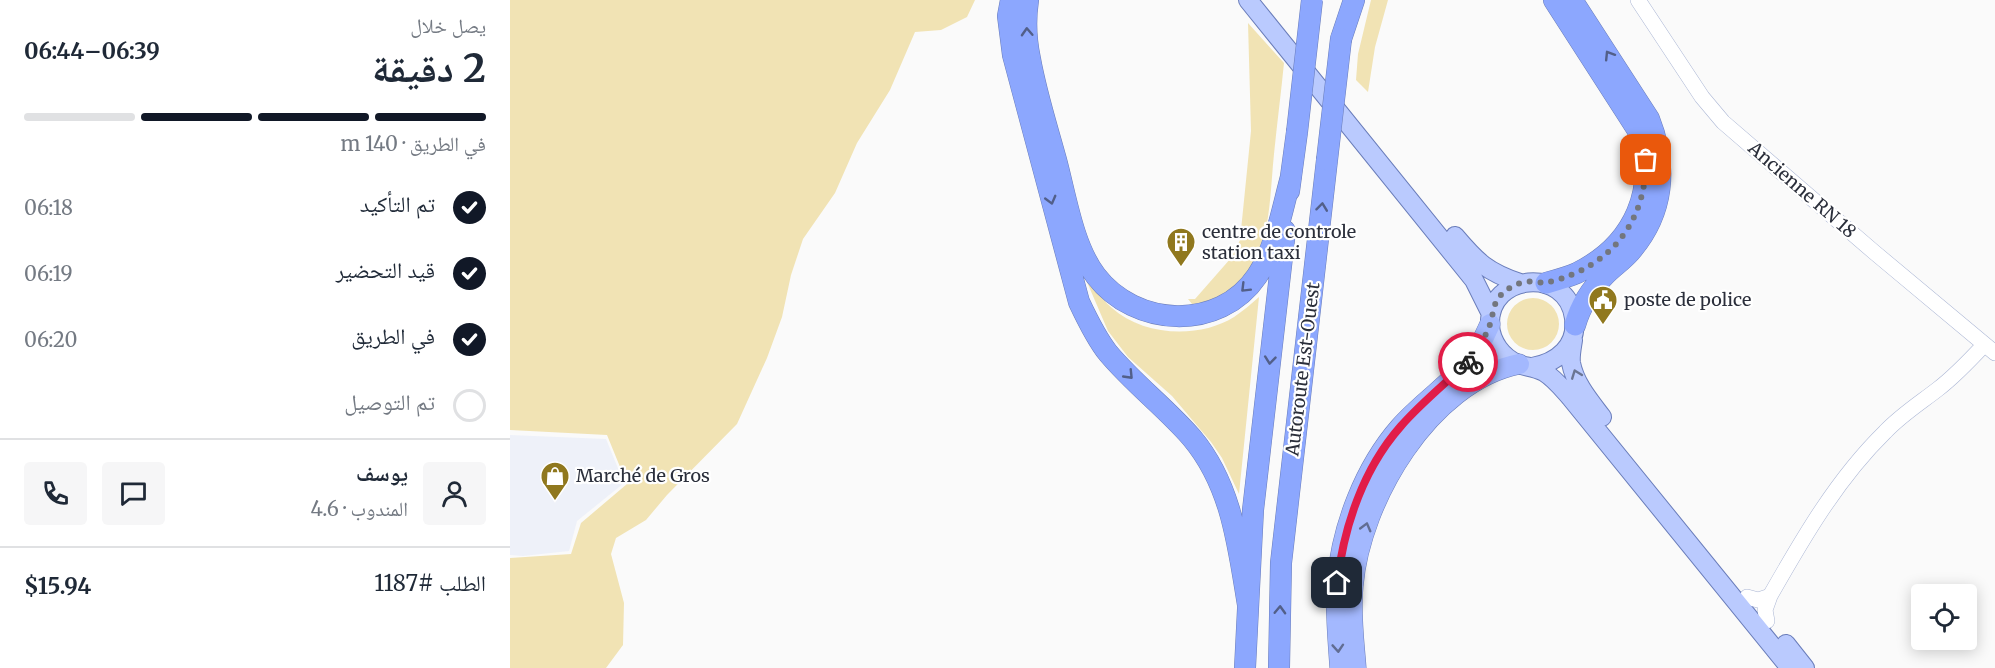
<!DOCTYPE html>
<html lang="ar">
<meta charset="utf-8">
<style>
:root{--surface:#fff;--page:#f6f6f7;--text:#1f2937;--muted:#747a83;--line:#e0e1e3;--accent:#111827}
body{margin:0;font-family:Merriweather,"Noto Naskh Arabic",serif;background:var(--page);color:var(--text);direction:rtl;height:100vh;display:flex;flex-direction:column;font-size:22px;white-space:nowrap}
*{box-sizing:border-box;margin:0}
p{font-size:20px;color:var(--muted)}
.icon{flex:none;width:33px;height:33px;fill:none;stroke:currentColor;stroke-width:2;stroke-linecap:round;stroke-linejoin:round}
.map{position:relative;flex:1;overflow:hidden;direction:ltr}
.sheet{display:flex;flex-direction:column;background:var(--surface);width:510px}
.sheet>*{flex:none}
.controls{position:absolute;left:1401px;top:584px;display:grid;gap:12px}
.controls a{display:grid;place-items:center;width:66px;height:66px;border-radius:6px;background:var(--surface);box-shadow:0 3px 15px #0003;font-size:30px}
.pin{position:absolute;display:grid;place-items:center;width:51px;height:51px;color:#fff;margin:-26px;border-radius:12px;box-shadow:0 3px 9px #0006}
.courier{position:absolute;display:grid;place-items:center;width:60px;height:60px;margin:-30px;border:4px solid #e11d48;border-radius:50%;background:#fff;color:#222;box-shadow:0 2px 8px #0007}
.summary em{font-style:normal;font-weight:700}
.summary div{display:flex;flex-direction:column-reverse}
.summary{display:flex;align-items:center;justify-content:space-between;height:102px;padding:0 24px}
h1{font-size:39px;font-weight:700;line-height:45px}
.bar{display:grid;grid-template-columns:repeat(4,1fr);gap:9px 6px;align-content:center;height:72px;padding:0 24px}
.bar i{height:8px;border-radius:4px;background:var(--line)}
.bar .current{background:var(--accent)}
.bar p{grid-column:span 4}
.line{display:flex;align-items:center;gap:15px;padding:0 24px;border-top:2px solid var(--line)}
.line div{flex:1}
.round{display:grid;place-items:center;flex:none;width:63px;height:63px;border-radius:6px;background:var(--page)}
ol{padding:0 24px;list-style:none}
li{display:flex;align-items:center;gap:18px;height:66px}
li p{margin-inline-start:auto}
li .icon{padding:6px;border-radius:50%;background:var(--accent);color:#fff;stroke-width:4}
li:last-child{color:var(--muted)}
li i{width:33px;height:33px;border:3px solid var(--line);border-radius:50%}
main{display:flex;flex:1;min-height:0}
.map>svg:first-child{display:block}
.built{fill:#eef1f9}
.green{fill:#f1e3b4}
.lines{fill:none;stroke-linecap:round;stroke-linejoin:round}
.tertiary-casing{stroke:#acb7d5;stroke-width:16}
.primary-casing{stroke:#6a7dba;stroke-width:20}
.trunk-casing{stroke:#6a7dba;stroke-width:21}
.motorway-casing{stroke:#6a7dba;stroke-width:22}
.tertiary{stroke:#fff;stroke-width:15}
.primary{stroke:#bacafe;stroke-width:18}
.trunk{stroke:#a3b8fe;stroke-width:20}
.motorway{stroke:#8ca7fe;stroke-width:21}
.motorway-bridge-casing{stroke:#6a7dba;stroke-width:22;stroke-linecap:butt}
.motorway-bridge{stroke:#8ca7fe;stroke-width:21}
.oneway{stroke:#525f89}
.oneway2{stroke:#6b7593}
.oneway3{stroke:#616d93}
.done{stroke:#73767e;stroke-width:6;stroke-dasharray:0 10.8}
.route{stroke:#e11d48;stroke-width:8}
.labels{text-anchor:middle;stroke-width:4.5;stroke-linejoin:round;paint-order:stroke}
.street-label{font-size:18px;fill:#2b2f3b;stroke:#fff}
.poi-label{font-size:18px;fill:#2b2f3b;stroke:#fff;text-anchor:start}
</style>
<main>
<div class="map">
<svg width="1485" height="668" viewBox="0 0 1485 668">
<rect width="100%" height="100%" fill="#fafafa"/>
<path class="built" d="M0,435L96,439L114,483L67,521L59,551L13,556L0,555Z"/>
<path class="green" d="M0,0H465L457,17L431,30L405,32L380,90L347,143L325,193L293,239L281,275L272,317L257,358L227,424L157,495L136,520L106,538L101,554L114,603L113,645L96,668H0V558L61,554L71,523L117,484L97,435L0,430Z
M861,0H878L865,47L858,92L846,80L848,54Z
M738,23L774,63C771,93 767,124 764,154C760,192 761,238 740,271C728,289 703,303 682,304L678,299H685L721,258L730,240L741,131Z
M571,268C580,282 589,297 602,308C633,336 689,339 724,317C733,311 741,304 749,297L729,494L712,458L701,442L662,396L618,357L598,331Z
M997 324a26 26 0 1 1 52 0a26 26 0 1 1-52 0Z"/>
<g class="lines">
<g class="tertiary-casing">
<path id="tertiary" d="M1128,0L1192,97L1213,122L1364,252L1485,353
M1237,597L1248,600L1260,596
M1257,621L1255,610L1260,596C1293,538 1327,479 1375,432C1391,415 1410,403 1428,389C1445,376 1460,360 1474,345"/>
</g>
<g class="primary-casing">
<path id="primary" d="M738,0L964,280L981,314
M945,236C967,262 977,272 1010,283
M1063,340C1062,347 1060,356 1061,363C1065,384 1080,401 1092,417
M1022,367C1047,363 1068,346 1064,318C1057,266 978,273 980,325C981,342 992,357 1008,364C1016,367 1025,367 1034,372C1044,378 1052,388 1060,397L1280,668
M1276,644L1295,668"/>
</g>
<g class="trunk-casing">
<path id="trunk" d="M830,668C828,639 825,610 827,581C832,527 854,468 890,427C912,402 942,383 963,356C970,347 975,335 980,324
M846,668C844,641 840,612 843,586C850,500 920,382 1009,364"/>
</g>
<g class="motorway-casing">
<path id="motorway" d="M501,0L498,16L503,55L569,302C577,319 586,338 598,353C624,384 656,408 682,438C722,486 728,545 738,605
M518,0C515,20 516,40 520,59C526,93 537,127 546,160C556,197 563,246 586,276C625,327 709,332 747,276C766,247 772,210 781,177
M1062,0L1139,119C1158,167 1154,213 1120,252C1113,260 1103,267 1096,274C1081,289 1071,304 1065,325
M831,39L844,0
M779,191L787,132
M1036,283C1047,280 1058,277 1067,273C1124,245 1150,188 1127,129L1044,0
M735,668L743,510L775,231
M769,668L771,563L817,160"/>
</g>
<use href="#tertiary" class="tertiary"/>
<use href="#primary" class="primary"/>
<use href="#trunk" class="trunk"/>
<use href="#motorway" class="motorway"/>
<g class="motorway-bridge-casing">
<path id="motorway-bridge" d="M787,132L802,0
M817,160L831,39"/>
</g>
<use href="#motorway-bridge" class="motorway-bridge"/>
</g>
<defs><path id="oneway-chevron" d="M-2-3.5L2.5 0L-2 3.5" fill="none" stroke-width="1.6" stroke-linecap="round" stroke-linejoin="round" transform="scale(1.5)"/></defs>
<g class="oneway">
<use href="#oneway-chevron" transform="translate(517 32) rotate(-93)"/>
<use href="#oneway-chevron" transform="translate(1099 55) rotate(-122)"/>
<use href="#oneway-chevron" transform="translate(541 200) rotate(75)"/>
<use href="#oneway-chevron" transform="translate(812 207) rotate(-83)"/>
<use href="#oneway-chevron" transform="translate(735 288) rotate(135)"/>
<use href="#oneway-chevron" transform="translate(760 360) rotate(96)"/>
<use href="#oneway-chevron" transform="translate(619 375) rotate(46)"/>
<use href="#oneway-chevron" transform="translate(770 610) rotate(-88)"/>
</g>
<use class="oneway2" href="#oneway-chevron" transform="translate(1066 374) rotate(-111)"/>
<g class="oneway3">
<use href="#oneway-chevron" transform="translate(856 527) rotate(-75)"/>
<use href="#oneway-chevron" transform="translate(828 648) rotate(86)"/>
</g>
<g class="lines">
<path class="done" d="M958,362C968,352 974,339 979,327C984,315 982,303 992,294C1001,285 1014,280 1026,282C1031,282 1035,284 1039,282C1100,267 1136,223 1136,160"/>
<path class="route" d="M827,583C834,527 853,469 891,426C911,403 936,383 958,362"/>
</g>
<defs>
<g id="building-pin" transform="scale(1.5)"><path d="M0 17L-7.5 6A9.5 9.5 0 1 1 7.5 6Z" fill="#90781e" stroke="#fff"/><path d="M-4-6H4V6H1V3H-1V6H-4ZM-2.5-4.3h1.7v1.8h-1.7ZM.8-4.3h1.7v1.8H.8ZM-2.5-1h1.7V.8h-1.7ZM.8-1h1.7V.8H.8Z" fill="#fff"/></g>
<g id="civic-pin" transform="scale(1.5)"><path d="M0 17L-7.5 6A9.5 9.5 0 1 1 7.5 6Z" fill="#90781e" stroke="#fff"/><path d="M-.6-6.5H3V-4.5H.6V-3L4-1V1h2V6H-6V1h2V-1L-.6-3ZM-1.2 2.5V6h2.4V2.5Z" fill="#fff"/></g>
<g id="shop-pin" transform="scale(1.5)"><path d="M0 17L-7.5 6A9.5 9.5 0 1 1 7.5 6Z" fill="#90781e" stroke="#fff"/><path d="M-5-2.5h2.3a2.7 3.5 0 0 1 5.4 0H5L5.5 6h-11ZM-1.5-2.5h3a1.5 2.3 0 0 0-3 0Z" fill="#fff"/></g>
</defs>
<g fill-rule="evenodd">
<use href="#building-pin" x="671" y="242"/>
<use href="#civic-pin" x="1093" y="300"/>
<use href="#shop-pin" x="45" y="476"/>
</g>
<g class="labels">
<g class="street-label">
<text transform="translate(1292 190) rotate(41)" y="6">Ancienne RN 18</text>
<text transform="translate(793 369) rotate(-83)" y="6">Autoroute Est-Ouest</text>
</g>
<g class="poi-label">
<text x="692" y="238">centre de controle<tspan x="692" dy="21">station taxi</tspan></text>
<text x="1114" y="306">poste de police</text>
<text x="66" y="482">Marché de Gros</text>
</g>
</g>
</svg>
<div class="controls">
<a><svg class="icon" aria-label="locate" viewBox="0 0 24 24"><circle cx="12" cy="12" r="6"/><path d="M12 2v4M12 18v4M2 12h4M18 12h4"/></svg></a>
</div>
<div class="pin" style="left:1136px;top:160px;background:#ea580c"><svg class="icon" aria-label="bag" viewBox="0 0 24 24"><path d="M5 8h14l-1 12H6zM9 8a3 3 0 0 1 6 0"/></svg></div>
<div class="pin" style="left:827px;top:583px;background:#1f2937"><svg class="icon" aria-label="home" viewBox="0 0 24 24"><path d="M3 11l9-7 9 7M6 9v11h12V9"/></svg></div>
<div class="courier" style="left:958px;top:362px"><svg class="icon" aria-label="bike" viewBox="0 0 24 24"><circle cx="6" cy="16" r="4"/><circle cx="18" cy="16" r="4"/><path d="M6 16l4-8h5l3 8M10 8l3 8H6M13 5h3"/></svg></div>
</div>
<section class="sheet">
<div class="summary"><div><h1>2 دقيقة</h1><p>يصل خلال</p></div><em>06:39–06:44</em></div>
<div class="bar"><i class="current"></i><i class="current"></i><i class="current"></i><i></i><p>في الطريق · 140 m</p></div>
<ol>
<li><svg class="icon" aria-label="check" viewBox="0 0 24 24"><path d="M5 12l5 5 9-10"/></svg>تم التأكيد<p>06:18</p></li>
<li><svg class="icon" aria-label="check" viewBox="0 0 24 24"><path d="M5 12l5 5 9-10"/></svg>قيد التحضير<p>06:19</p></li>
<li><svg class="icon" aria-label="check" viewBox="0 0 24 24"><path d="M5 12l5 5 9-10"/></svg>في الطريق<p>06:20</p></li>
<li><i></i>تم التوصيل</li>
</ol>
<div class="line" style="height:108px"><a class="round"><svg class="icon" aria-label="person" viewBox="0 0 24 24"><circle cx="12" cy="8" r="4"/><path d="M4 21q1-7 8-7t8 7"/></svg></a><div><b>يوسف</b><p>المندوب · 4.6</p></div><a class="round"><svg class="icon" aria-label="chat" viewBox="0 0 24 24"><path d="M4 5h16v11H9l-5 4z"/></svg></a><a class="round"><svg class="icon" aria-label="phone" viewBox="0 0 24 24"><path d="M5 4h4l2 5-3 2q2 4 5 5l2-3 5 2v4C11 20 4 13 5 4z"/></svg></a></div>
<div class="line" style="height:78px"><div>الطلب #1187</div><b>$15.94</b></div>
</section>
</main>
